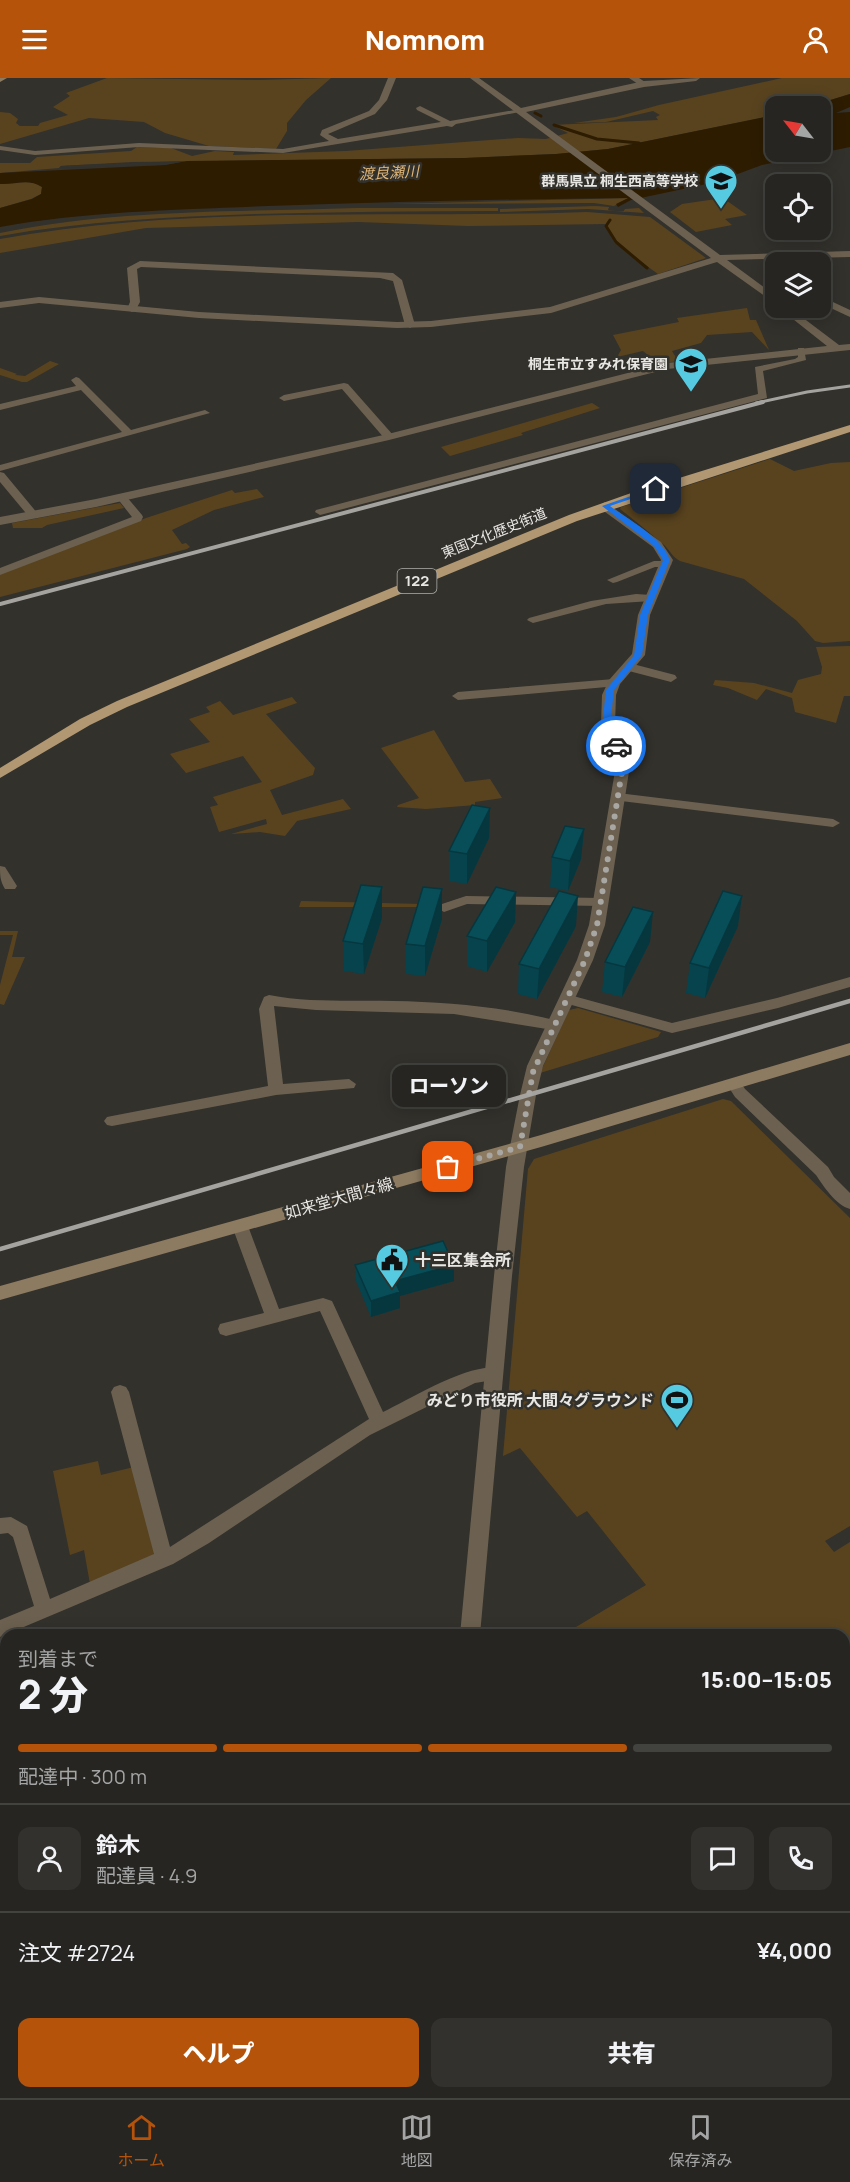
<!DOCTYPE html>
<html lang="ja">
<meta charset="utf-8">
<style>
:root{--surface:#262521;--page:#32312e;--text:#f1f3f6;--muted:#a4a5a5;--line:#42423f;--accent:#b45309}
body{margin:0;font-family:Manrope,"Noto Sans JP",sans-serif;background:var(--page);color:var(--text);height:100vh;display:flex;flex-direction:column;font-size:22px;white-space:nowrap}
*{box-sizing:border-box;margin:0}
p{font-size:20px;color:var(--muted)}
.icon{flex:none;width:33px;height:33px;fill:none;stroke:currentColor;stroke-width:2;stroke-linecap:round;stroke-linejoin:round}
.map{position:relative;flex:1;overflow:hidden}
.panel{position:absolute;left:0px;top:1551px;width:850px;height:470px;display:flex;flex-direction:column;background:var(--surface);border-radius:18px 18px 0 0;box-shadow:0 3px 15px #0003,0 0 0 2px var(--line)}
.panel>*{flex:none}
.needle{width:39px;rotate:301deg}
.fabs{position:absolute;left:765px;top:18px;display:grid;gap:12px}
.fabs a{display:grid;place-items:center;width:66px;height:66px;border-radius:12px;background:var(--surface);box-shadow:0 3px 15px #0003,0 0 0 2px var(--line);font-size:30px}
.pin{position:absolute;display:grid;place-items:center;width:51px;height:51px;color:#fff;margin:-26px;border-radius:12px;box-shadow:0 3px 9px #0006}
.courier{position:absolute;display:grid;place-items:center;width:60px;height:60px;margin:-30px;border:4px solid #1a73e8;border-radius:50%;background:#fff;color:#222;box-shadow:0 2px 8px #0007}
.bubble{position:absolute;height:42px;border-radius:12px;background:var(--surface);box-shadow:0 3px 15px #0003,0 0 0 2px var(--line);font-size:20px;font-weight:800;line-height:42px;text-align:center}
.head em{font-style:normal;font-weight:800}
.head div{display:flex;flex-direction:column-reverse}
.head{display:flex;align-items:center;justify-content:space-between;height:102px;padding:0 18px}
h1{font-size:39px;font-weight:800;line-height:45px}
.bar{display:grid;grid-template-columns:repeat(4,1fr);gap:9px 6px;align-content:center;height:72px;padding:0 18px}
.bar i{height:8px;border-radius:4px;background:var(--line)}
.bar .on{background:var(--accent)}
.bar p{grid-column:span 4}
.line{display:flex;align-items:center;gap:15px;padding:0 18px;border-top:2px solid var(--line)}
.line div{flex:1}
.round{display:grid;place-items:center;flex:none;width:63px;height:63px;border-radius:12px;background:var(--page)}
.button{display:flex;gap:12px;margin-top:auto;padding:12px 18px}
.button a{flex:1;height:69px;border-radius:12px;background:var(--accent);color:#fff;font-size:24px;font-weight:800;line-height:69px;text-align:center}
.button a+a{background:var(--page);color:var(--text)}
header{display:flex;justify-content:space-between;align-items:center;height:78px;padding:0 18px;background:var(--accent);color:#fff;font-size:27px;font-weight:800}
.menu{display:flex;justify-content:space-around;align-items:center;height:84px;border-top:2px solid var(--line);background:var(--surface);font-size:16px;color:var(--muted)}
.menu a{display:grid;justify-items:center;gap:3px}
.menu .on{color:var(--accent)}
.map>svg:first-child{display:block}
.green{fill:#59431f}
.water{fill:#2d1c00}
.pier{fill:#33312c}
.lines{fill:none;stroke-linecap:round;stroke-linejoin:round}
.stream{stroke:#2d1c00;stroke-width:3}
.minor{fill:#6c6150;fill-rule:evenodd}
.tertiary{fill:#6c6150;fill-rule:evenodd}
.secondary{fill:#8d7b61;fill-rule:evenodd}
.trunk{fill:#b29872;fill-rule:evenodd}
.rail-far2{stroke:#a5a39f;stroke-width:3}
.rail-far1{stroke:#a5a39f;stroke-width:4}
.rail{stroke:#a5a39f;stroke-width:4.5}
.wall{fill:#07434d}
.shaded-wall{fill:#06373e}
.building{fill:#084e59;stroke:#06373e;stroke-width:1.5}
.route{fill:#1a73e8}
.done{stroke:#a9a7a4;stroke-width:6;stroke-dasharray:0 10.8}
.labels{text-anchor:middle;stroke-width:5;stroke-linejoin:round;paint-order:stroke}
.far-poi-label{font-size:14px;font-weight:bold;fill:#e9e7e4;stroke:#33312c;text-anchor:end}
.far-street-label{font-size:14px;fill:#e9e7e4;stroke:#33312c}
.far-water-label{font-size:15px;font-style:italic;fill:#e0b676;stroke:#33312c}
.shield{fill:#33312c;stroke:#b2b0ad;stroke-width:1.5}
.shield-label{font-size:15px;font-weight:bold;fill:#e9e7e4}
.street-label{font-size:16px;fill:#e9e7e4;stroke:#33312c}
.poi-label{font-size:16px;font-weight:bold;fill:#e9e7e4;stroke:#33312c;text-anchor:start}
</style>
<header><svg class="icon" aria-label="menu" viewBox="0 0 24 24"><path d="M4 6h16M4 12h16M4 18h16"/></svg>Nomnom<svg class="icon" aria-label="person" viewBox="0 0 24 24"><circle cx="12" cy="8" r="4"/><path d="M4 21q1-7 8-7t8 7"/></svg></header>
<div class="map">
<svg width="850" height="2020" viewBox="0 0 850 2020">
<rect width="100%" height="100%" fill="#33312c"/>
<path class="green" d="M107,0L259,2L331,0L306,22L287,45V53L276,71L209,68L165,55L144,44L89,40L0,66V34L10,35L18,41L16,45L20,48H38L40,45L68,37L53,29L70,18L66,15Z
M782,0H850V16L811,28H776L775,37L608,71L556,76L465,80L132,84L61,88L59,90L0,95V85H30L37,79L131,73L137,69L171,70L192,78L215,73L234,74L233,77L346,73L518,60L546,61L568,55L552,47L658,42L656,39L660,37L653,33L606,44L574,45L616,39L659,27Z
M26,104L35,105L42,109L41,116L31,121L0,130V106Z
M629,120L614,128L594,125L390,126Z
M723,120L747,137L725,141L732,147L696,154L670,134L682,126Z
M596,128L609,129L608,132L623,134L625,131L639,130L644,135L588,131L500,134V131Z
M357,130H498V133C417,133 336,134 255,136C170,139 84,143 0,158V155C117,131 239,134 357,130Z
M587,134L650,139L706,180L658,196L615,165L605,146L468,148L358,144L146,150L0,175V161C193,126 392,141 587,134Z
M747,230L750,242H756L769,272L752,254L707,257L701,265L672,273L678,283L659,286L643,273L617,279L621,272L613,257L679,244L677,240Z
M50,283L59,286L27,304H22L0,297V290L17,296L15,297L25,298Z
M592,325L600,330L521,355L523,357L450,378L441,369Z
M770,381L794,393L831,385L850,384V563L823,565L815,563L797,543L744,501L680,483C672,479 670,472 663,466C649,454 635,443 620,431L621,429Z
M257,411L264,419L214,432L172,452L182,466L186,465L190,469L187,471L0,519V496L146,440L232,412L235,415Z
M120,425L124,430L47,447L42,450H13L12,445Z
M850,568V618H844L836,645L795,634L792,620L766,611L757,622L728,610L713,607L715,602L754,605L792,615L798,602L821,596L822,589L816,569Z
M292,619L297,625L266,636L315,690L313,697L270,712L282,737L343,721L351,731L297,743L285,758L260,754L231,756L267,746L266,741L219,754L210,729L218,727L213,719L262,704L243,678L186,695L170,676L210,664L189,641L210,634L206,629L220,623L233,637Z
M434,652L465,704L490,701L502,720L475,724V727L426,731L397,729L398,727L419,720L381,670Z
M301,823L421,826L423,829H299Z
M0,853H18L12,879H25L4,927L0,926V907L13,857H0Z
M578,930L661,954L658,959L540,995L569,932Z
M723,1021L731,1023L850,1140V1448L825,1463L834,1474L850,1464V1666L845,1665L844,1557H567L566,1555L646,1507L587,1433L577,1439L520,1370L503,1378L528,1091L534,1081Z
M98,1383L101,1397L134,1389L156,1468L153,1478L90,1506L84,1472L70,1477L53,1393Z"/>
<path class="water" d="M850,16V29L836,35L850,34V69L762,87L716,104L631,122L618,129L616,126L628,120C508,121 388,124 268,128C178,132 89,133 0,149V130L32,121L41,116L42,109C28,100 15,107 0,106V95L165,87L187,83L465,80L556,76L608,71L775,37L776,74H820V28H811Z"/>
<path class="pier" d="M187,83L165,87L59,90L61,88L79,87Z"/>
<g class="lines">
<path class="stream" d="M535,35L541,38
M554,47L597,61L639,65
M610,142L606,148L616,164L647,190"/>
<path class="minor" d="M388,0H396L387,22L375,36L328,56L338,61L441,44L417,32L416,30L420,28L450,43L521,31L525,33L456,46L452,49L447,48L283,75L139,69L35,77L0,72V68L35,73L139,65L283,71L329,63L320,57L322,52L369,33L379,22Z
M629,0H639L648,6L641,8Z
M140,183L393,195L402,202L415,247L410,250L405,247L393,203L380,200L141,189L137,191L140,224L135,233L132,234L127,231L130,224L127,190Z
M820,218L850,232V239L820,225Z
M798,270H804L806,282L763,293L767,320L324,436L320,437L315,434L316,432L758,316L755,289L795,281L798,279Z
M76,299L79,300L131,352L205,332L210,335L0,393V387L122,354L81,312L0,332V326L76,308L71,302Z
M344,305L348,306L393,357V361H385L342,311L284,323L279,320L284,317Z
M0,394L4,395L38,436V440H30L0,404Z
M122,417L126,418L142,437L143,439L141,443L0,497V490L132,439L117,420Z
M654,483H666L672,486L666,489H655L617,504L613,505L607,502Z
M636,516L651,517L657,520L651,523L606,526L533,545L527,542L529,540L591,523Z
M629,585L675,597L677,600L671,604L625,592L623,589Z
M614,601L618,602V608L458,622L452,618L458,614Z
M618,715L833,741L840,745L833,749L613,722L612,719Z
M0,788L5,789L17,808L15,811H5C0,803 0,797 0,788Z
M466,818L601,820L608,824L601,828L467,826L444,834L437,830L439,827Z
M850,899V909L778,930L672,955L561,924L559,921L566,916L672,945L777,920Z
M269,917C310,925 352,922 393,923C448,924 505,929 558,943L560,947L553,952L454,936L316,932L274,928L283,1006L349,1001L356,1006L354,1010L276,1017L112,1048L107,1047L104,1043L107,1039L112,1038L268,1008L259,931L264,919Z
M733,1000L738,1001L745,1011L828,1089L834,1099L850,1115V1131C836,1127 824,1109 816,1097L735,1019L726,1005Z
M240,1142L246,1144L248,1148L279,1231L323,1220L332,1223L383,1334C410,1321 473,1282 500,1291L503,1296L500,1301L475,1305L370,1357L209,1465L173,1486L0,1559V1542L34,1528L13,1459L8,1455L0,1456V1440L11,1439L27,1448L50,1521L154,1476L111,1314L114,1309L120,1307L126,1309L129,1314L170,1469L369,1341L320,1233L226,1258L220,1256L218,1251L220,1246L264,1235L232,1148L234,1144Z
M0,1637L6,1639V1667L0,1665Z
M850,1681V1701L844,1703V1683Z
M0,1697H6V1715H0Z
M844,1820L850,1822V1846L844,1844Z
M184,2014H209L211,2020H186Z
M369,2014H399L397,2020H367Z"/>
<path class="tertiary" d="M470,0H479L521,30L644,3L700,0L696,3L644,9L526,34L720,177L850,173V179L727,182L776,218V226L717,184L551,235L431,249L397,250L199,240L39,225L0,230V224L39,219L199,234L397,244L431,243L550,229L711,180Z
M779,230H790L839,267L850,266V272L667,291L389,362L96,429L0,447V439L96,421L388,356L667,285L827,268Z
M605,424L661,464L673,482L650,537L645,577L620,606L616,617L615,647L630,687L605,847L593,882L543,988L536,1017L524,1089L512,1198L480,1557H460L494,1198L506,1089L520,1017L527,988L577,882L589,847L616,687L601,647L602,617L609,602L632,576L638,537L661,482L653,469L601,431L599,428Z
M431,2014H455L456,2020H432Z"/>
<path class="secondary" d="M0,0H7L0,4Z
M850,965V977L541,1069L0,1222V1208L541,1057Z"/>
<path class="trunk" d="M850,347V354L577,443L127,629L90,647L0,700V690L80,641L117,623L569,437L634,414Z"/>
<path class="rail-far2" d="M756,325L807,314L850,308"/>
<path class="rail-far1" d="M0,526L763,324"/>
<path class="rail" d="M0,1171L850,923"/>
</g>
<path class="wall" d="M490,730L489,760L467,806L449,803V773Z
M584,751L581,781L568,813L550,809L552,779Z
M382,809V840L364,896L344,893L343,863Z
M516,814L515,844L487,894L467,888V858Z
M442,841L425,898L406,896V866Z
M576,848L537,921L518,916L519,886Z
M738,848L705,920L686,915L690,885Z
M650,864L622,919L602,914L605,884Z
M355,1187H454V1203L400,1218V1230L371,1239L356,1203Z"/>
<path class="shaded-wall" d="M490,730L489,760L467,806V776Z
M584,751L581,781L568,813L570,783Z
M382,809V840L364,896L363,866Z
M442,811V841L425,898V868Z
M516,814L515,844L487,894V863Z
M578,818L576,848L537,921L539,891Z
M742,818L738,848L705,920L709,890Z
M653,834L650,864L622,919L625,889Z
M454,1187V1203L400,1218V1230L371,1239V1223L395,1203Z"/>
<path class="building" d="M472,727L490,730L467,776L449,773Z
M565,748L584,751L570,783L552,779Z
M361,807L382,809L363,866L343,863Z
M423,809L442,811L425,868L406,866Z
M496,809L516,814L487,863L467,858Z
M559,813L578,818L539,891L519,886Z
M723,813L742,818L709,890L690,885Z
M633,829L653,834L625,889L605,884Z
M443,1163L454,1187L395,1203L400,1214L371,1223L355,1187Z"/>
<path class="route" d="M654,410L660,411L610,428C630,443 662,459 670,482L648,537L642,577L614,612L611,639L613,652L621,668L616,670L612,668L605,652L603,639L606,612L634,577L640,537L663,482L654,468L602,428Z"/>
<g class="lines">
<path class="done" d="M448,1089L520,1069L533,994L585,882L597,847L622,693V681L616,668"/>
</g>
<defs>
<g id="school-pin" transform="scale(1.725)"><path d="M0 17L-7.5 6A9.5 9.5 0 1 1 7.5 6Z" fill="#55cae0" stroke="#33312c"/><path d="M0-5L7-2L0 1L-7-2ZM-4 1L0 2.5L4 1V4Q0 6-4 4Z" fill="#111"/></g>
<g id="civic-pin" transform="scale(1.725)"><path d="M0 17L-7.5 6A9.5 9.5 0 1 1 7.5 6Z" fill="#55cae0" stroke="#33312c"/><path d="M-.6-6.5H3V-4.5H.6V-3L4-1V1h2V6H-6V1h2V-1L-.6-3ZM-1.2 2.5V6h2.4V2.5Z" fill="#111"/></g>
<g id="stadium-pin" transform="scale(1.725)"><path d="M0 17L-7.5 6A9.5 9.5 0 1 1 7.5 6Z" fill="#55cae0" stroke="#33312c"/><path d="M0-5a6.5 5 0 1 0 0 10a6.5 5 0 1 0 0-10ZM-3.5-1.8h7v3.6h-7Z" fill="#111"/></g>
</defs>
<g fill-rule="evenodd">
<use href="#school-pin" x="721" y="103"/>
<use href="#school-pin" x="691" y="286"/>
<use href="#civic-pin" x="392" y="1182"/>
<use href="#stadium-pin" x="677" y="1322"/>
</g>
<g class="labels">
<g class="far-poi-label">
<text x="698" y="108">群馬県立 桐生西高等学校</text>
<text x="668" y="291">桐生市立すみれ保育園</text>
</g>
<g class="far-street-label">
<text transform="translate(494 455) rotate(-22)" y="5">東国文化歴史街道</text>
</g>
<g class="far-water-label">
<text transform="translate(389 95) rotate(-3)" y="5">渡良瀬川</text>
</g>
<rect class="shield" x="397.5" y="491" width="39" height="24" rx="4.5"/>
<g class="shield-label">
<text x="417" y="508">122</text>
</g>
<g class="street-label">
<text transform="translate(339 1120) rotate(-16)" y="6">如来堂大間々線</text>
</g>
<g class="poi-label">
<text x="415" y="1188">十三区集会所</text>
<text x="654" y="1328" text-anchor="end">みどり市役所 大間々グラウンド</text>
</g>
</g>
</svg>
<div class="fabs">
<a><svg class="needle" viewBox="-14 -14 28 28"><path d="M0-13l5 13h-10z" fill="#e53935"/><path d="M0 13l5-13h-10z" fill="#a4a5a5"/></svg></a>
<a><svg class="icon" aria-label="locate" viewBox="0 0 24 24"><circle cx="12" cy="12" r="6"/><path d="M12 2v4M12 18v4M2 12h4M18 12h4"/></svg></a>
<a><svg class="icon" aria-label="layers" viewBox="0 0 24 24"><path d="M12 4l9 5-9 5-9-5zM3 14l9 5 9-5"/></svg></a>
</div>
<div class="pin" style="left:448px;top:1089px;background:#ea580c"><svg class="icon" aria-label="bag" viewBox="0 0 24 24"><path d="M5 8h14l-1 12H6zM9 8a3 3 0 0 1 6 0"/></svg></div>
<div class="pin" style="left:656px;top:411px;background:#1f2937"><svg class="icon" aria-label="home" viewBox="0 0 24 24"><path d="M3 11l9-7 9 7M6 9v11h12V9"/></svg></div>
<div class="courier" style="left:616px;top:668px"><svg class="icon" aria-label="car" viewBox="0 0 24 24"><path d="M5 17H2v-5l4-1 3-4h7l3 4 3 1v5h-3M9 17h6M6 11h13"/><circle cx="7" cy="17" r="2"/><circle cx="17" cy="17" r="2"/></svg></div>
<div class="bubble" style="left:392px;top:987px;width:114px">ローソン</div>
<section class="panel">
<div class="head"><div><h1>2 分</h1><p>到着まで</p></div><em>15:00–15:05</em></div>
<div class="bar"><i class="on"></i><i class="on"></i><i class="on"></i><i></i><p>配達中 · 300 m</p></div>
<div class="line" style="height:108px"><a class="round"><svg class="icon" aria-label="person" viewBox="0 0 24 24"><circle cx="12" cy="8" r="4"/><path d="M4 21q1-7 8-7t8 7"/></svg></a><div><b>鈴木</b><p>配達員 · 4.9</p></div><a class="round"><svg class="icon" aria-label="chat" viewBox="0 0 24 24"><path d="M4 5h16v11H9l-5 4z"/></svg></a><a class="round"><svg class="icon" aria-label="phone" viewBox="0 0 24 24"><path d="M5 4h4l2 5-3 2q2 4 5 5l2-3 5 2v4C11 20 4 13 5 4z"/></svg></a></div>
<div class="line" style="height:78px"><div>注文 #2724</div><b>¥4,000</b></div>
<div class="button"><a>ヘルプ</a><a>共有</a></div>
</section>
</div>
<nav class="menu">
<a class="on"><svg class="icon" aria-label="home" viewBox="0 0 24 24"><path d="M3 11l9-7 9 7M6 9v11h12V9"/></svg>ホーム</a>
<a><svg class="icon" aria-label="map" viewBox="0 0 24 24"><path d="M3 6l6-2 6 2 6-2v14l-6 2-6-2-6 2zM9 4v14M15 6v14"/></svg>地図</a>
<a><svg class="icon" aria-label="saved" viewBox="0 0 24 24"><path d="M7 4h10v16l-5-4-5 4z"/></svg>保存済み</a>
</nav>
